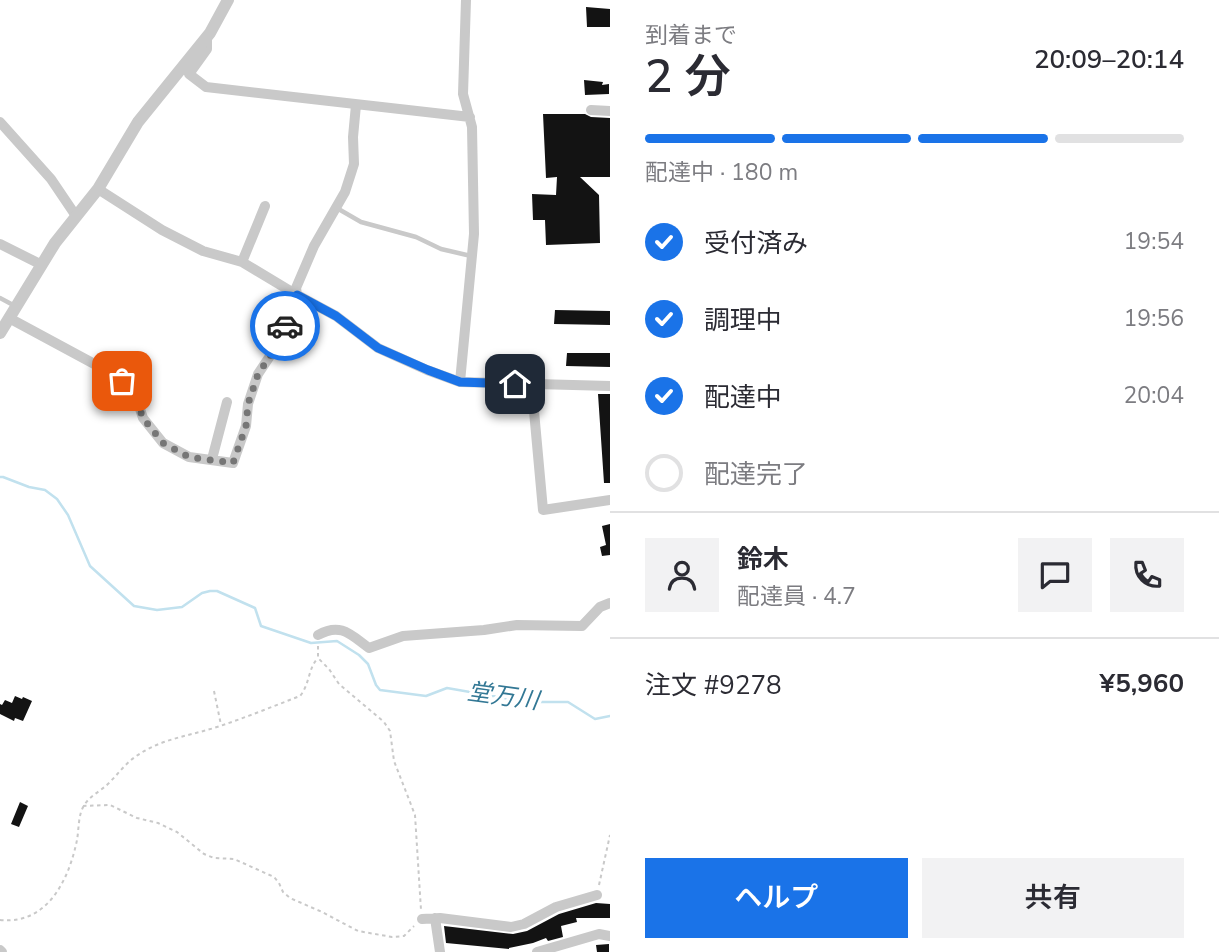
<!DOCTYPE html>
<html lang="ja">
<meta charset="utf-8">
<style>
:root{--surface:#fff;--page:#f2f2f3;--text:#2b2b33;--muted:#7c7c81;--line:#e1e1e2;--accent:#1a73e8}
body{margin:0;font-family:"Nunito Sans","Noto Sans JP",sans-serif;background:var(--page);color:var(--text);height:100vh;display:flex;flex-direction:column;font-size:26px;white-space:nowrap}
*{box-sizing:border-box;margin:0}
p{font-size:23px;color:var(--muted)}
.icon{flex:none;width:38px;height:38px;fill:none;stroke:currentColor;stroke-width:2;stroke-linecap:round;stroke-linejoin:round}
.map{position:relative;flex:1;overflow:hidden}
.sheet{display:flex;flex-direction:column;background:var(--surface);width:609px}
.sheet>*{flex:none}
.pin{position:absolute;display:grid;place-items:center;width:60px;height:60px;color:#fff;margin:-30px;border-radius:14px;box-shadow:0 4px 10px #0006}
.courier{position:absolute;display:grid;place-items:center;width:70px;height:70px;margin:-35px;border:5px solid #1a73e8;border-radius:50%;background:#fff;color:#222;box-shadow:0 2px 9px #0007}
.headline em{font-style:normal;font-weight:600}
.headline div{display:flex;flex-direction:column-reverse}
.headline{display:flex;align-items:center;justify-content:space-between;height:119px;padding:0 35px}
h1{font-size:46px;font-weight:600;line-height:52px}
.bar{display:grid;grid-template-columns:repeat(4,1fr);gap:10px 7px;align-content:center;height:84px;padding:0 35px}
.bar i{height:9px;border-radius:5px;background:var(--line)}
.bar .on{background:var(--accent)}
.bar p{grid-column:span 4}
.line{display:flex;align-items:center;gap:18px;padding:0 35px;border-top:2px solid var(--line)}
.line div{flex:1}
.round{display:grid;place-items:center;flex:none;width:74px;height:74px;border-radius:0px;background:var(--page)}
ol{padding:0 35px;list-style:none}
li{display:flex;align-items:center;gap:21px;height:77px}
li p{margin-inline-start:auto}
li .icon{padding:7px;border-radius:50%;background:var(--accent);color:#fff;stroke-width:4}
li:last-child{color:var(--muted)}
li i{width:38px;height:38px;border:4px solid var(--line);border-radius:50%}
.action{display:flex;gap:14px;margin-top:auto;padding:14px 35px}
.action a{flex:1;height:80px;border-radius:0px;background:var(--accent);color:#fff;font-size:28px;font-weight:600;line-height:80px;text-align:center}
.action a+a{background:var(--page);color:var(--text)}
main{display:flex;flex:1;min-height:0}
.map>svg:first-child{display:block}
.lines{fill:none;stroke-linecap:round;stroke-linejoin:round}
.stream{stroke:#c1e1ee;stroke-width:2.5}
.building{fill:#131313}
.path{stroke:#c9c9c9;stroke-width:2;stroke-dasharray:3.5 3.5;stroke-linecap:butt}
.service{stroke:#c9c9c9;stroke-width:4.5}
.minor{stroke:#c9c9c9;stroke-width:10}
.tertiary{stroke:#c9c9c9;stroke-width:12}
.done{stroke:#767676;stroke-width:7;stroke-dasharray:0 12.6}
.route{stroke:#1a73e8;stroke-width:9}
.labels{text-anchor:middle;stroke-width:7;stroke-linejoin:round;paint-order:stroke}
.water-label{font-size:24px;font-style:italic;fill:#337895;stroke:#fff}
</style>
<main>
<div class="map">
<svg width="610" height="952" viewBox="0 0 610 952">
<rect width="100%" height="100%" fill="#fff"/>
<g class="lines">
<path class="stream" d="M0,477H3L29,487L45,490L57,499L68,515L90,566L134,606L157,610L182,607L202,593L210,591H217L255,608L261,626L311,643L337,641L359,655L368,664L376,685L380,690L426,696L447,688L527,702H568L595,719L610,716"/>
</g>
<path class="building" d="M586,7L610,9V27H587Z
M584,80L603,82L602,85L609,84V94L585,95Z
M543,114H585L591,117L610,118V177H580L599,195L600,243L546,245L545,220H533L532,194L556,195L557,177L546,178Z
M555,310L610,311V325L554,324Z
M567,353H610V367L566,366Z
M598,394H610V483H604Z
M610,524V555L602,556L600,547L606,545L602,526Z
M15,696L22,699L23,697L32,701L23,721L15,718L14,721L0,714V704L2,705L5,700L12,703Z
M20,802L28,806L19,827L11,824Z
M596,903L610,904V918H576L577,922L561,926L563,937L548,941L546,938L533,943L509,948V949L446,943L444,926L513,934L527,931L559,914Z
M609,944V952H597L596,945Z"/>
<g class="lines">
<path class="path" d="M318,646V658L329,669L339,684L384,722L390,731L394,761L415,815L421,910
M214,691L221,725
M83,806L110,805L137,818L158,823L177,832L204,854L214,858L234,859L274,877L279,883L283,892L290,898L322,912L358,931L392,937L404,936L414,926
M599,885L610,835
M0,920C48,925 69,879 77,840C79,829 78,813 85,804C91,795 101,791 109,783C118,774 125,764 135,757C161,738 191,736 220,726C247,717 274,706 300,696C310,684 308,668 318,658"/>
<path class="service" d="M335,207L361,222L416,237L441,249L471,256
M0,298L15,306"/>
<path class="minor" d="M207,36V49L189,74L206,87L470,117
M591,110L610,111
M0,122L51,179L76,216
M98,189L162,230L203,251L242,262L297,295L336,316L378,348L427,370L460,382L610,386
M0,244L40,264
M242,262L265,206
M9,318L111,373L122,381L136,397L143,418L163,443L189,457L233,463L246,426L248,404L258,374L272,353L287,322L297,295L296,288L314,246L345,192L354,164L353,137L356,105
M460,382L474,234L472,127L463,94L466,0
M535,384L534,411L543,510L610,500
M212,459L227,402
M318,635C341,622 351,635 369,648L403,636L484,630L517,625L582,626L600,607L610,603
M435,918L440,952
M422,919L440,918L511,927L524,924L556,907L597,895
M0,950L2,952
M537,952L599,934L610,936"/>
<path class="tertiary" d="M0,333L55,243L98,189L138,122L210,33L228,0"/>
</g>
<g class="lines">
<path class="done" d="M122,381L135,397L143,418L163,443L189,457L233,463L246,426L248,404L258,374L272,353L285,326"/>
<path class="route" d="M285,326L297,295L336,316L378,348L428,370L460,382L515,384"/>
</g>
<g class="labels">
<g class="water-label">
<text transform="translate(503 696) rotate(8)" y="8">堂万川</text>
</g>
</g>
</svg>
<div class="pin" style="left:122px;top:381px;background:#ea580c"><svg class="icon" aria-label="bag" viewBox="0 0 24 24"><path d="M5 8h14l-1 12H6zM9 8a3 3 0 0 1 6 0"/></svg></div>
<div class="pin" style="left:515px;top:384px;background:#1f2937"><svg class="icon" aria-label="home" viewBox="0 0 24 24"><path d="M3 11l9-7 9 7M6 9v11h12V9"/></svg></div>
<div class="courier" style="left:285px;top:326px"><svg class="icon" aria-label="car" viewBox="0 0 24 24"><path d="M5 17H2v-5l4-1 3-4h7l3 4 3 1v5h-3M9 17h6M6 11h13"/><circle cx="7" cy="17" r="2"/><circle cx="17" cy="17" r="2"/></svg></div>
</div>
<section class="sheet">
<div class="headline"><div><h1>2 分</h1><p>到着まで</p></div><em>20:09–20:14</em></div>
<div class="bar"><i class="on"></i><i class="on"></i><i class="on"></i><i></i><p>配達中 · 180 m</p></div>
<ol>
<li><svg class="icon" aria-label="check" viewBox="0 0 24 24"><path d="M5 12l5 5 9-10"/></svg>受付済み<p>19:54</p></li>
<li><svg class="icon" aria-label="check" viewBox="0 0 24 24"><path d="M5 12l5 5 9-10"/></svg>調理中<p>19:56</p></li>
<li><svg class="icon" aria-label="check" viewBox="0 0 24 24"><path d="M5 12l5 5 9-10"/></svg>配達中<p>20:04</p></li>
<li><i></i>配達完了</li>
</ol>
<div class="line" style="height:126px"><a class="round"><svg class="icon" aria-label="person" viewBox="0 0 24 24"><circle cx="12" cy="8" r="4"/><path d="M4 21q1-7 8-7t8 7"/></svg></a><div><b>鈴木</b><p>配達員 · 4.7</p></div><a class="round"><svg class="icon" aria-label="chat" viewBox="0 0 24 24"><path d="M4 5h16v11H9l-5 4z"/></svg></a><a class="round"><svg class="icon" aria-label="phone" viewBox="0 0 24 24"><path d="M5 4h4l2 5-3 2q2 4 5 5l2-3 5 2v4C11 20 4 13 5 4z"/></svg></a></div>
<div class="line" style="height:91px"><div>注文 #9278</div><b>¥5,960</b></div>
<div class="action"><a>ヘルプ</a><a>共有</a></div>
</section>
</main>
